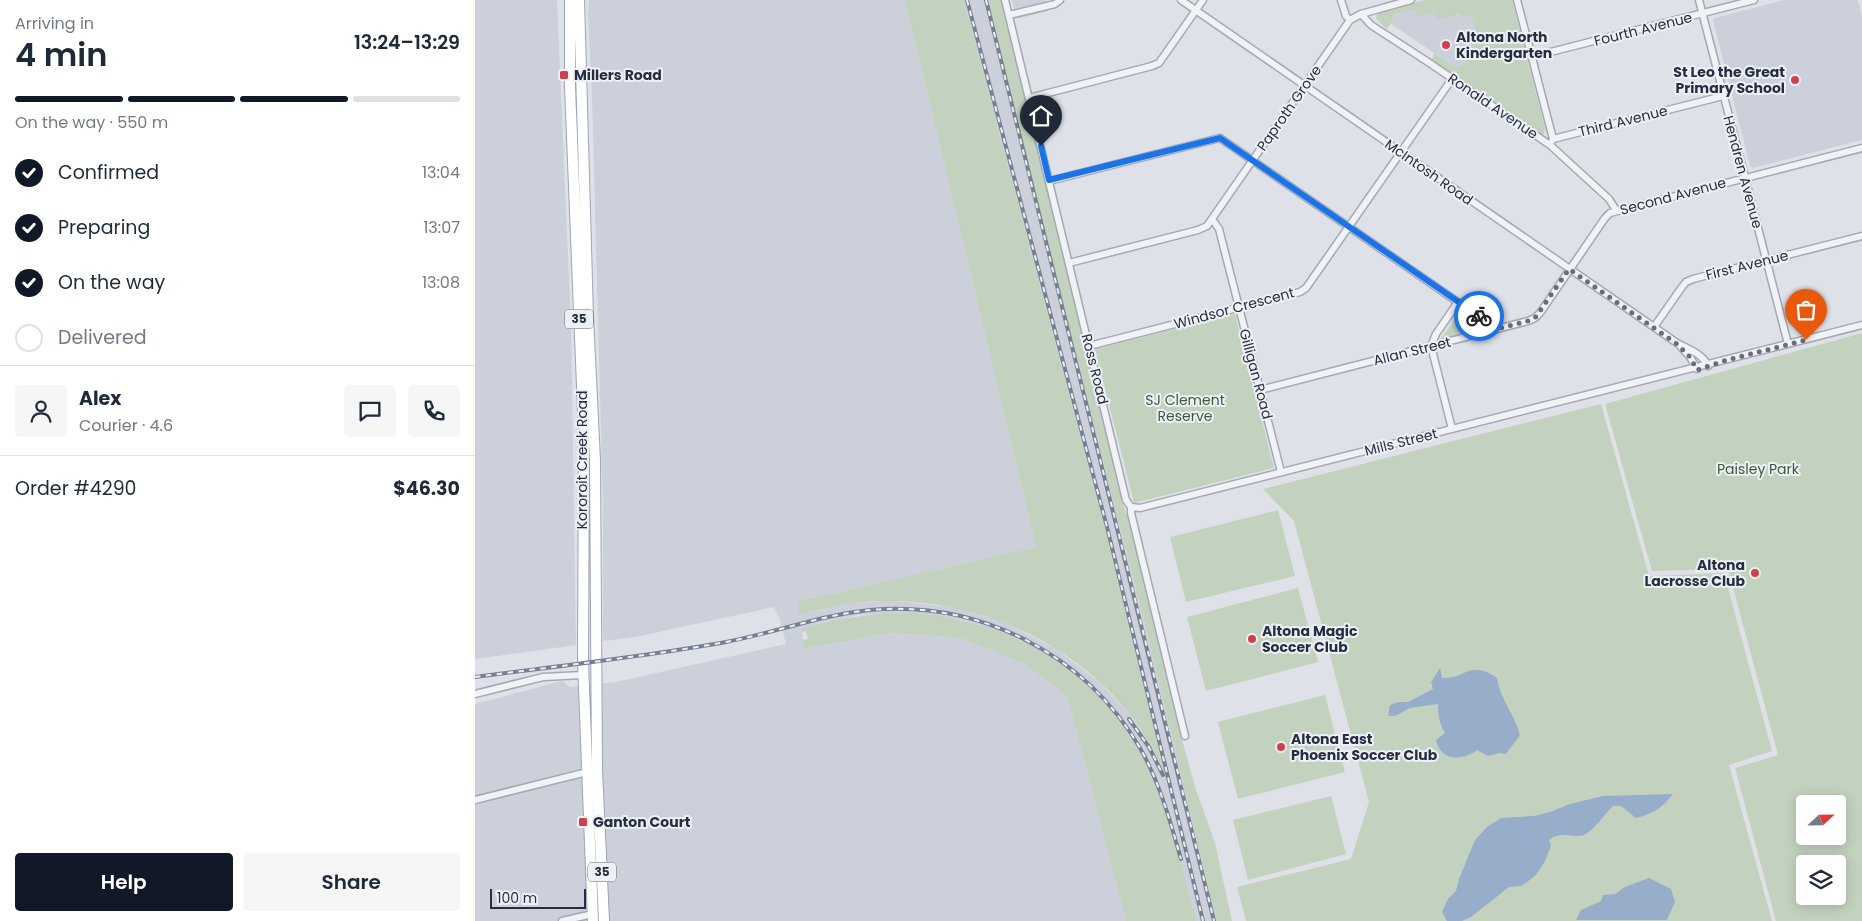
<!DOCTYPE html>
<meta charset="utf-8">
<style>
:root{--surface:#fff;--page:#f6f6f7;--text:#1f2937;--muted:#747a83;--line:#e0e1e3;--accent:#111827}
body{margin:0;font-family:Poppins,sans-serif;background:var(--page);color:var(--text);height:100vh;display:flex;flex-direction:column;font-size:19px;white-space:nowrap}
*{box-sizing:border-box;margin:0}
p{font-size:16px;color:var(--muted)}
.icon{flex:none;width:28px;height:28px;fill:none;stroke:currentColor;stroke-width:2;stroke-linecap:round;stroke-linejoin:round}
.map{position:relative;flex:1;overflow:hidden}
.sheet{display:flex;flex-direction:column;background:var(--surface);width:475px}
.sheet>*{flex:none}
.needle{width:32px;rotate:68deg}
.tools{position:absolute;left:1321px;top:795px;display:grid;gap:10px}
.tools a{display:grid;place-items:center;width:50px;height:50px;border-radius:5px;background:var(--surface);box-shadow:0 2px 12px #0003;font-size:25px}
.scale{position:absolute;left:15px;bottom:12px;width:96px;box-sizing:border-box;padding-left:5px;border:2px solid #272e3f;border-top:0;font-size:14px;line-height:18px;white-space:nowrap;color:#272e3f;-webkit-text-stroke:4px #edf0f6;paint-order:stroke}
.pin{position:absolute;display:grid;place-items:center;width:42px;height:42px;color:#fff;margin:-51px -21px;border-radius:50% 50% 50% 0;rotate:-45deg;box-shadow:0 0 5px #0007}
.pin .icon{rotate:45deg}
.courier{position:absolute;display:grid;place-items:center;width:50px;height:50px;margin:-25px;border:4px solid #1a73e8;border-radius:50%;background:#fff;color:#222;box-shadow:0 1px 6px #0007}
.summary em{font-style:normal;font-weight:600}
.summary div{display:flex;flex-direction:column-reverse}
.summary{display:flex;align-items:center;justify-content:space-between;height:85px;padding:0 15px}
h1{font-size:32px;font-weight:600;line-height:38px}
.bar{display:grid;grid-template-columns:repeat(4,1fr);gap:8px 5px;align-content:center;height:60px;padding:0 15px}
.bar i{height:6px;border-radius:4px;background:var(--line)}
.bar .selected{background:var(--accent)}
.bar p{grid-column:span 4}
.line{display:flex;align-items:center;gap:12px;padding:0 15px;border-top:1px solid var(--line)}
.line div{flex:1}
.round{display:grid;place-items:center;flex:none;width:52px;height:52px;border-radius:5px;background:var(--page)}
ol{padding:0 15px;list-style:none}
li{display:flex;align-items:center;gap:15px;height:55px}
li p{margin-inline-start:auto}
li .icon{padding:5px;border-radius:50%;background:var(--accent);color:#fff;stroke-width:4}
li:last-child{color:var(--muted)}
li i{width:28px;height:28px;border:2px solid var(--line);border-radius:50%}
.cta{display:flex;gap:10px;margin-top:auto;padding:10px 15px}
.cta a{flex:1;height:58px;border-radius:5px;background:var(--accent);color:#fff;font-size:20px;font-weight:600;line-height:58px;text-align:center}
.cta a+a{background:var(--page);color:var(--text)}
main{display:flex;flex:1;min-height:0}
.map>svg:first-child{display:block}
.built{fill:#ccd0da}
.green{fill:#c3d2bf;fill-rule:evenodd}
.water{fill:#98adc9}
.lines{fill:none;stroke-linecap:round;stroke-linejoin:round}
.street-casing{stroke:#a3a8b2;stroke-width:9}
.primary-casing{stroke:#9da5b4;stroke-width:12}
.street{stroke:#f1f2f6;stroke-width:6}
.primary{stroke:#fff;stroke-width:10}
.rail-casing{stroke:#778092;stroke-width:4}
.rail{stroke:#edf0f6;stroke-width:2;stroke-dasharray:5.5;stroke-linecap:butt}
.done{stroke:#676d7a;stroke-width:5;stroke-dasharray:0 9}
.route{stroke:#1a73e8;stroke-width:6}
.poi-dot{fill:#d13f4c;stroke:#edf0f6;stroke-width:2}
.labels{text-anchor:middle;stroke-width:4;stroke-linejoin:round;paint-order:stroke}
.shield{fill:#edf0f6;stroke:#626876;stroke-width:1}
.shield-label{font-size:12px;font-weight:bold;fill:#272e3f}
.street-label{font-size:14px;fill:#272e3f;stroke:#edf0f6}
.poi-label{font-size:14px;font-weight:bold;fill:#272e3f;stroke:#edf0f6;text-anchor:start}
.park-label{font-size:14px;fill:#395b34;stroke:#edf0f6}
</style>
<main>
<section class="sheet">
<div class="summary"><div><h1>4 min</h1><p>Arriving in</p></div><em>13:24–13:29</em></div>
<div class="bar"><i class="selected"></i><i class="selected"></i><i class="selected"></i><i></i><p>On the way · 550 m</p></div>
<ol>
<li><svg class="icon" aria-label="check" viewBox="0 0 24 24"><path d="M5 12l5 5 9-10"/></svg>Confirmed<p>13:04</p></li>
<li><svg class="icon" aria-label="check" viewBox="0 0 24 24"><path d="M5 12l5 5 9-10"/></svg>Preparing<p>13:07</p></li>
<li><svg class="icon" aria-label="check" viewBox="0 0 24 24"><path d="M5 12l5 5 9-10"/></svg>On the way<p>13:08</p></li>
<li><i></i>Delivered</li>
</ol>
<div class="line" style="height:90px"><a class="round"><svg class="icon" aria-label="person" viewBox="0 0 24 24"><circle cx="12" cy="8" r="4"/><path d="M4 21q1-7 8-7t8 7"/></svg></a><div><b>Alex</b><p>Courier · 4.6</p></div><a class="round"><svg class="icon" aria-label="chat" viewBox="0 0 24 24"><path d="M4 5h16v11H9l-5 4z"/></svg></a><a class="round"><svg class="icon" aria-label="phone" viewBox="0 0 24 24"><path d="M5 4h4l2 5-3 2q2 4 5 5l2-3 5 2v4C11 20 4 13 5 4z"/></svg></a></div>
<div class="line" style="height:65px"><div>Order #4290</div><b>$46.30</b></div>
<div class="cta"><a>Help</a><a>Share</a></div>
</section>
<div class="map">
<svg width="1387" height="921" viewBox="0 0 1387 921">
<rect width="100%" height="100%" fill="#dee1e8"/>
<path class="built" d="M0,0H82L96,326L101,645L0,659Z
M114,0H430L561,547L324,601V615L373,604L413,600L482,608L530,623L581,649L623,681L651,710L666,730L689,769L632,536L489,0H513L591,318L672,633L741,921H722L694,825L678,780L655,735L618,690L588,665L540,638L495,622L440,613L384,615L345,623L327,628L328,640L331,649L415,633L485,638L549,664L592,696L651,921H0V704L87,681L95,687L141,682L311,644L305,620L299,607L160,637L128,641V507L117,95L113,12Z
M537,0H570L573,11L542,19Z
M1309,0H1383L1387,17V140L1278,168L1275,166L1238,20L1240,18Z
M940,9L958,13L996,16L1000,30L990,63L980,67L916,24L918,20L917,15Z"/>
<path class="green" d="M430,0H489L632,536L690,774C645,666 528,601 413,601C383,600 353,608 324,615V601L561,547Z
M513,0H526L651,515L653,514L706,736L720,787L740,843L757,921H741L672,633L591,318Z
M950,0H1037L1070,128L1069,134L1066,135L1052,129L957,60L959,53L980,67L990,63L1000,30L996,16L989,18L988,15L985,16L984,14L963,19L958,13L942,17L940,9L918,15V20L912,29L901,19L902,15L905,12Z
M985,312L1009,327L966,339Z
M760,314L799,468L659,503L620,349Z
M1387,333V921H1301L1260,768L1303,755L1253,569L1177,571L1130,404ZM1330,804H1362V836H1330ZM1330,864H1362V896H1330Z
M1126,404L1174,576L1249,573L1297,751L1254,765L1297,921H771L762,887L876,859L894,802L819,521L788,489Z
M803,510L820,576L711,602L695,537Z
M823,588L843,662L731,691L712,617Z
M440,613C557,625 641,684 684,794C700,835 709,879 722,921H651L592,696L549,664L485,638L415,633L330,649L327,640L333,639L331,631L327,632V628C366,617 400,613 440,613Z
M850,695L870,772L763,799L743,722Z
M856,796L871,854L773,880L758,820Z"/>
<path class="water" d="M965,668L967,678C992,679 994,659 1022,678C1025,699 1040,715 1045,735L1031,754L1025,753L1013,756L1002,750C987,761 966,762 961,740L970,733C964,723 963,715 963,704L935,708L920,716H913L915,705L924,702H933L958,689L956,682Z
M1198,794C1186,809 1179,813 1161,818L1146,806H1138C1129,815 1120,829 1109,835C1099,839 1086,830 1074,840L1076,846L1070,861L1061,875L1052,882L1046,886L1034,887L996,917L987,921H972L967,912L973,899L981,891L984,879L1000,840L1012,827L1026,818L1059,816L1075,812L1095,804L1128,796Z
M1174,878L1196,889L1200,902L1192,920H1101L1106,910L1126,901L1128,895L1140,894L1150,887Z"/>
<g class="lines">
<g class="street-casing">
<path id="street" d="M530,0L651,500L656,507V513L710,736
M706,0L1202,343C1213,349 1228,354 1233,366
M866,0L871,16L875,20
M1042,0L1078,139L1077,141
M1224,0L1313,344
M886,14L896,25L953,62L1075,145L1134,199L1141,210
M534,15L580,4L585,0
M1056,57L1279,0
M554,98L677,66L684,63L728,0
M1078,139L1248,96
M574,181L745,138L1022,329
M737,219L744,229L806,472
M594,263L723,230L732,226L875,20L886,14L936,0
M1179,327L1207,287L1211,282L1218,279L1387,236
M614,346L825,292L831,288L977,79
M1206,347L1215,357L1222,369
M785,390L1053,321L1060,318L1065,313L1130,218L1135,213L1387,148
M977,429L956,346L961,334L983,302
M656,507L665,508L1387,325
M0,694L68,677L108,675
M0,800L112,772
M87,921L118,914"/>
</g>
<g class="primary-casing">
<path id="primary" d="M95,0V87L109,436L108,662L118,921
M104,0L113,317L120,460L122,770L129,921"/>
</g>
<use href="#street" class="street"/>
<use href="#primary" class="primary"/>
<g class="rail-casing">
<path id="rail" d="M492,0L632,527L728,921
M511,0C586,307 665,614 739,921
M0,677C83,666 168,657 251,642C299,633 346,615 395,610C505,600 610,654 665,748C685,783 695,821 706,859
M654,719L674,747L688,775"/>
</g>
<use href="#rail" class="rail"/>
</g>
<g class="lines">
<path class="done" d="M1004,316L1022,329L1053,321L1060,318L1094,269L1202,344L1215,357L1222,370L1252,360L1331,340"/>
<path class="route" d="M566,146L574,180L745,138L1004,316"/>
</g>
<g class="poi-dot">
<circle cx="971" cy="45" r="5"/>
<rect x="84" y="70" width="10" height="10" rx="2.5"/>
<circle cx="1320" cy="80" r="5"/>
<circle cx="1280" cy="573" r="5"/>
<circle cx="777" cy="639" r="5"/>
<circle cx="806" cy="747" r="5"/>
<rect x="103" y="817" width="10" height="10" rx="2.5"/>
</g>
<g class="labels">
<g class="shield">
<rect x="90" y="309.5" width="28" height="19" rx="4"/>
<rect x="113" y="862.5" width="28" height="19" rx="4"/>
</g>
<g class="shield-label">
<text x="104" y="323">35</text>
<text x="127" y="876">35</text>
</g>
<g class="street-label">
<text transform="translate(1168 29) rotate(-14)" y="5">Fourth Avenue</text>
<text transform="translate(1018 106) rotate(34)" y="5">Ronald Avenue</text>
<text transform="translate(814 108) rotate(-55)" y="5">Paproth Grove</text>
<text transform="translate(1148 121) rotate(-14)" y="5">Third Avenue</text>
<text transform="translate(954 172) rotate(35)" y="5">McIntosh Road</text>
<text transform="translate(1268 172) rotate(75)" y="5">Hendren Avenue</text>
<text transform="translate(1198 196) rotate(-15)" y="5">Second Avenue</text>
<text transform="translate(1272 265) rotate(-14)" y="5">First Avenue</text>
<text transform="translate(759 308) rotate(-15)" y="5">Windsor Crescent</text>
<text transform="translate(937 351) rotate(-14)" y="5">Allan Street</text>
<text transform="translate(620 369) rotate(76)" y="5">Ross Road</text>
<text transform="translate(781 374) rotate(75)" y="5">Gilligan Road</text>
<text transform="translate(926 442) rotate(-14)" y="5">Mills Street</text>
<text transform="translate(107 460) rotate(-90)" y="5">Kororoit Creek Road</text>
</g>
<g class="poi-label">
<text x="981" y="42">Altona North<tspan x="981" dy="16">Kindergarten</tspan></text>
<text x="1310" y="77" text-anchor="end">St Leo the Great<tspan x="1310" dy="16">Primary School</tspan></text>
<text x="99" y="80">Millers Road</text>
<text x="1270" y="570" text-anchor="end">Altona<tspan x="1270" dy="16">Lacrosse Club</tspan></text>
<text x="787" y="636">Altona Magic<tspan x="787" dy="16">Soccer Club</tspan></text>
<text x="816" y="744">Altona East<tspan x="816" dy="16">Phoenix Soccer Club</tspan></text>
<text x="118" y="827">Ganton Court</text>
</g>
<g class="park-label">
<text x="710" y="405">SJ Clement<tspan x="710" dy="16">Reserve</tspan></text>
<text x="1283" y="474">Paisley Park</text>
</g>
</g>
</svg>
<div class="tools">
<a><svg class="needle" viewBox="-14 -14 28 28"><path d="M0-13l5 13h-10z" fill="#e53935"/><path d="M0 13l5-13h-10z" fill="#747a83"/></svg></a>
<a><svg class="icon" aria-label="layers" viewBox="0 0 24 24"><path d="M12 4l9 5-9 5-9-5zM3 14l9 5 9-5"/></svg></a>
</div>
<div class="scale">100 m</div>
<div class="pin" style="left:1331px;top:340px;background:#ea580c"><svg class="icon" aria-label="bag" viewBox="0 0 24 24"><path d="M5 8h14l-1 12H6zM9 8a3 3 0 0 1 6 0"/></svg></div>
<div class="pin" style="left:566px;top:146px;background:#1f2937"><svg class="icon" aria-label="home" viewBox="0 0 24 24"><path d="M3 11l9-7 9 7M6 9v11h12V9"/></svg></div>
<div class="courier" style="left:1004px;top:316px"><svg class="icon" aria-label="bike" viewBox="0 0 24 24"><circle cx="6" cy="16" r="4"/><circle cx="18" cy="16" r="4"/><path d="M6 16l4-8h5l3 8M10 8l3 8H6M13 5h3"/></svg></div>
</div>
</main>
